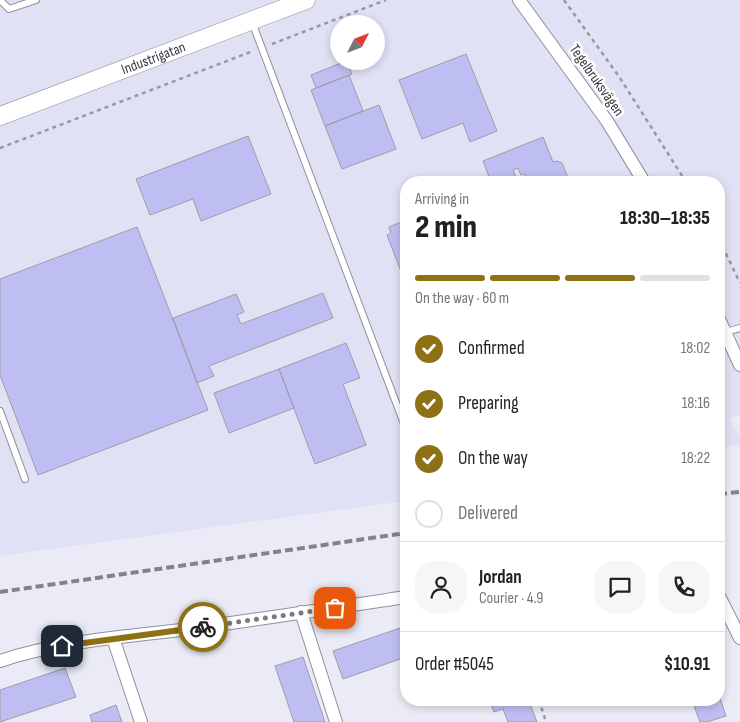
<!DOCTYPE html>
<meta charset="utf-8">
<style>
:root{--surface:#fff;--page:#f6f6f6;--text:#222;--muted:#767676;--line:#e0e0e0;--accent:#8e7115}
body{margin:0;font-family:"Sofia Sans Condensed",sans-serif;background:var(--page);color:var(--text);height:100vh;display:flex;flex-direction:column;font-size:19px;white-space:nowrap}
*{box-sizing:border-box;margin:0}
p{font-size:16px;color:var(--muted)}
.icon{flex:none;width:28px;height:28px;fill:none;stroke:currentColor;stroke-width:2;stroke-linecap:round;stroke-linejoin:round}
.map{position:relative;flex:1;overflow:hidden}
.drawer{position:absolute;left:400px;top:176px;width:325px;height:530px;display:flex;flex-direction:column;background:var(--surface);border-radius:20px;box-shadow:0 2px 8px #0003}
.drawer>*{flex:none}
.needle{width:32px;rotate:48deg}
.fabs{position:absolute;left:330px;top:15px;display:grid;gap:10px}
.fabs a{display:grid;place-items:center;width:55px;height:55px;border-radius:50%;background:var(--surface);box-shadow:0 2px 8px #0003;font-size:25px}
.pin{position:absolute;display:grid;place-items:center;width:42px;height:42px;color:#fff;margin:-21px;border-radius:10px;box-shadow:0 2px 8px #0006}
.courier{position:absolute;display:grid;place-items:center;width:50px;height:50px;margin:-25px;border:4px solid #8e7115;border-radius:50%;background:#fff;color:#222;box-shadow:0 1px 6px #0007}
.overview em{font-style:normal;font-weight:800}
.overview div{display:flex;flex-direction:column-reverse}
.overview{display:flex;align-items:center;justify-content:space-between;height:85px;padding:0 15px}
h1{font-size:32px;font-weight:800;line-height:38px}
.bar{display:grid;grid-template-columns:repeat(4,1fr);gap:8px 5px;align-content:center;height:60px;padding:0 15px}
.bar i{height:6px;border-radius:4px;background:var(--line)}
.bar .active{background:var(--accent)}
.bar p{grid-column:span 4}
.line{display:flex;align-items:center;gap:12px;padding:0 15px;border-top:1px solid var(--line)}
.line div{flex:1}
.round{display:grid;place-items:center;flex:none;width:52px;height:52px;border-radius:20px;background:var(--page)}
ol{padding:0 15px;list-style:none}
li{display:flex;align-items:center;gap:15px;height:55px}
li p{margin-inline-start:auto}
li .icon{padding:5px;border-radius:50%;background:var(--accent);color:#fff;stroke-width:4}
li:last-child{color:var(--muted)}
li i{width:28px;height:28px;border:2px solid var(--line);border-radius:50%}
.map>svg:first-child{display:block}
.built{fill:#e1e1f5;fill-rule:evenodd}
.building{fill:#bfbef2;stroke:#9d9da9}
.lines{fill:none;stroke-linecap:round;stroke-linejoin:round}
.lane-casing{stroke:#91919c;stroke-width:8}
.street-casing{stroke:#91919c;stroke-width:14}
.secondary-casing{stroke:#91919c;stroke-width:19}
.path{stroke:#9898a1;stroke-width:2.5;stroke-dasharray:4 4;stroke-linecap:butt}
.lane{stroke:#fff;stroke-width:6}
.street{stroke:#fff;stroke-width:12}
.secondary{stroke:#fff;stroke-width:18}
.rail{stroke:#82828a;stroke-width:4;stroke-dasharray:8 4;stroke-linecap:butt}
.done{stroke:#797980;stroke-width:5;stroke-dasharray:0 9}
.route{stroke:#8e7115;stroke-width:6}
.labels{text-anchor:middle;stroke-width:5;stroke-linejoin:round;paint-order:stroke}
.street-label{font-size:15px;fill:#3b3b40;stroke:#fff}
</style>
<div class="map">
<svg width="740" height="722" viewBox="0 0 740 722">
<rect width="100%" height="100%" fill="#ebebf7"/>
<path class="built" d="M0,0H740V415L730,418L740,437V444L719,449V182H406V501L0,556ZM339,24H376V61H339Z"/>
<path class="building" d="M466,54L497,131L470,142L463,123L422,139L399,80Z
M346,61L352,74L316,88L311,75Z
M349,75L363,111L325,126L311,90Z
M379,105L396,149L342,169L325,126Z
M248,136L271,194L201,221L193,199L150,215L136,179Z
M543,137L553,162L557,161L562,163L569,180V182H528L525,174L521,175L518,168L513,170L517,180L511,182H491L483,161Z
M406,220V266L400,269L387,235L391,233L389,227Z
M137,227L208,410L38,475L0,375V279Z
M323,293L333,318L209,366L214,376L197,383L173,318L236,294L244,312L237,315L241,324Z
M346,343L360,378L343,384L366,445L315,464L279,369Z
M279,369L294,408L229,433L214,393Z
M406,626V657L343,679L333,651Z
M303,657L325,722H294L275,666Z
M65,668L76,697L0,722V690Z
M719,695L726,716L707,722H700L692,700H719Z
M489,700H519L521,704L529,701L537,722H508L503,709L494,712Z
M116,705L122,722H92L90,715Z"/>
<g class="lines">
<g class="lane-casing">
<path id="lane" d="M0,0L9,9L36,0
M252,22L406,429
M719,334L740,328
M0,411L25,479"/>
</g>
<g class="street-casing">
<path id="street" d="M519,0L607,121L644,182
M719,319L740,365
M719,596L740,638
M301,612L336,722
M113,638L141,722
M0,661C60,641 125,637 188,629C261,619 333,608 406,597"/>
</g>
<g class="secondary-casing">
<g id="secondary">
<path id="s1" d="M0,116L306,0"/>
</g>
</g>
<path class="path" d="M564,0L618,75L686,182
M272,44L386,0
M0,148L253,51
M719,239L740,283
M539,700L546,722"/>
<use href="#lane" class="lane"/>
<use href="#street" class="street"/>
<use href="#secondary" class="secondary"/>
<path class="rail" d="M719,494L740,492
M0,592L406,533"/>
</g>
<g class="lines">
<path class="done" d="M203,627L335,608"/>
<path class="route" d="M62,646L203,627"/>
</g>
<g class="labels">
<g class="street-label">
<text dy="5" stroke="none"><textPath href="#s1" startOffset="164">Industrigatan</textPath></text>
<text transform="translate(597 80) rotate(55)" y="5">Tegelbruksvägen</text>
</g>
</g>
</svg>
<div class="fabs">
<a><svg class="needle" viewBox="-14 -14 28 28"><path d="M0-13l5 13h-10z" fill="#e53935"/><path d="M0 13l5-13h-10z" fill="#767676"/></svg></a>
</div>
<div class="pin" style="left:335px;top:608px;background:#ea580c"><svg class="icon" aria-label="bag" viewBox="0 0 24 24"><path d="M5 8h14l-1 12H6zM9 8a3 3 0 0 1 6 0"/></svg></div>
<div class="pin" style="left:62px;top:646px;background:#1f2937"><svg class="icon" aria-label="home" viewBox="0 0 24 24"><path d="M3 11l9-7 9 7M6 9v11h12V9"/></svg></div>
<div class="courier" style="left:203px;top:627px"><svg class="icon" aria-label="bike" viewBox="0 0 24 24"><circle cx="6" cy="16" r="4"/><circle cx="18" cy="16" r="4"/><path d="M6 16l4-8h5l3 8M10 8l3 8H6M13 5h3"/></svg></div>
<section class="drawer">
<div class="overview"><div><h1>2 min</h1><p>Arriving in</p></div><em>18:30–18:35</em></div>
<div class="bar"><i class="active"></i><i class="active"></i><i class="active"></i><i></i><p>On the way · 60 m</p></div>
<ol>
<li><svg class="icon" aria-label="check" viewBox="0 0 24 24"><path d="M5 12l5 5 9-10"/></svg>Confirmed<p>18:02</p></li>
<li><svg class="icon" aria-label="check" viewBox="0 0 24 24"><path d="M5 12l5 5 9-10"/></svg>Preparing<p>18:16</p></li>
<li><svg class="icon" aria-label="check" viewBox="0 0 24 24"><path d="M5 12l5 5 9-10"/></svg>On the way<p>18:22</p></li>
<li><i></i>Delivered</li>
</ol>
<div class="line" style="height:90px"><a class="round"><svg class="icon" aria-label="person" viewBox="0 0 24 24"><circle cx="12" cy="8" r="4"/><path d="M4 21q1-7 8-7t8 7"/></svg></a><div><b>Jordan</b><p>Courier · 4.9</p></div><a class="round"><svg class="icon" aria-label="chat" viewBox="0 0 24 24"><path d="M4 5h16v11H9l-5 4z"/></svg></a><a class="round"><svg class="icon" aria-label="phone" viewBox="0 0 24 24"><path d="M5 4h4l2 5-3 2q2 4 5 5l2-3 5 2v4C11 20 4 13 5 4z"/></svg></a></div>
<div class="line" style="height:65px"><div>Order #5045</div><b>$10.91</b></div>
</section>
</div>
